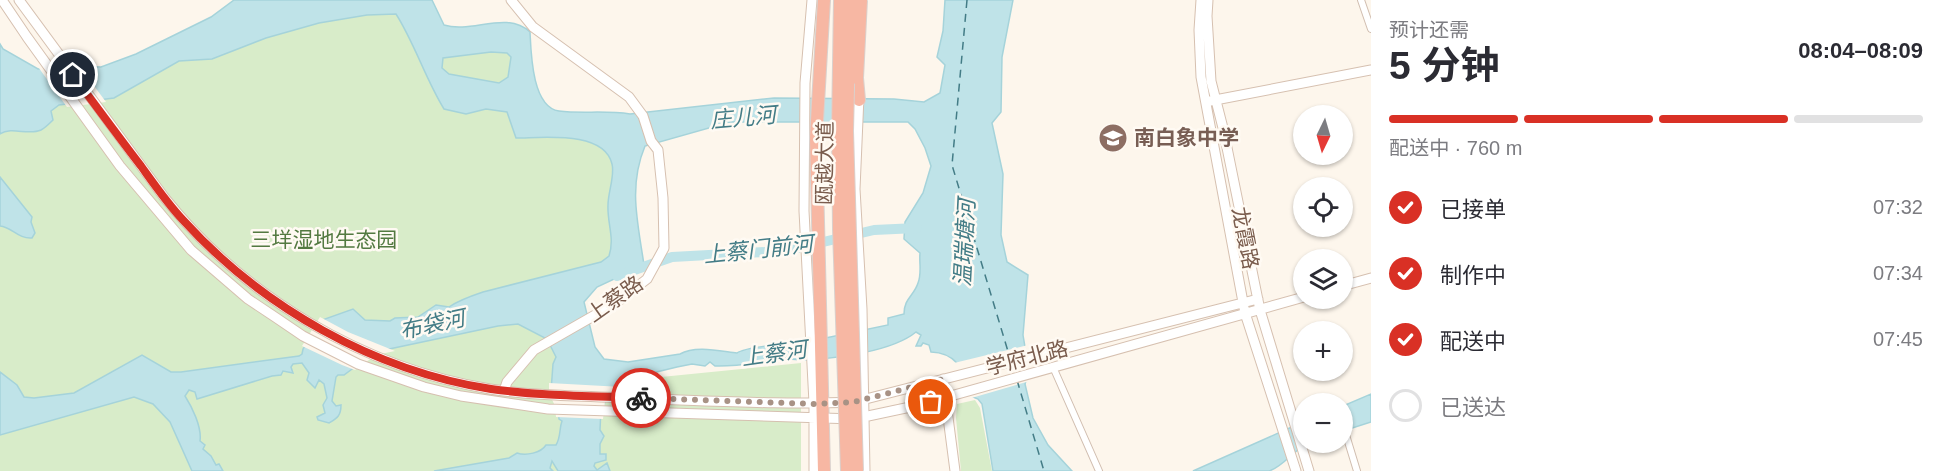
<!DOCTYPE html>
<html lang="zh">
<meta charset="utf-8">
<style>
:root{--surface:#fff;--page:#f7f7f7;--text:#2b2b33;--muted:#7c7c81;--line:#e1e1e2;--accent:#d93025}
body{margin:0;font-family:Arial,"Noto Sans SC",sans-serif;background:var(--page);color:var(--text);height:100vh;display:flex;flex-direction:column;font-size:22px;white-space:nowrap}
*{box-sizing:border-box;margin:0}
p{font-size:20px;color:var(--muted)}
.icon{flex:none;width:33px;height:33px;fill:none;stroke:currentColor;stroke-width:2;stroke-linecap:round;stroke-linejoin:round}
.map{position:relative;flex:1;overflow:hidden}
.side{display:flex;flex-direction:column;background:var(--surface);width:570px}
.side>*{flex:none}
.needle{width:39px;rotate:185deg}
.buttons{position:absolute;left:1293px;top:105px;display:grid;gap:12px}
.buttons a{display:grid;place-items:center;width:60px;height:60px;border-radius:50%;background:var(--surface);box-shadow:0 2px 4px #0004;font-size:30px}
.pin{position:absolute;display:grid;place-items:center;width:51px;height:51px;color:#fff;margin:-26px;border:3px solid #fff;border-radius:50%;box-shadow:0 2px 6px #0007}
.courier{position:absolute;display:grid;place-items:center;width:60px;height:60px;margin:-30px;border:4px solid #d93025;border-radius:50%;background:#fff;color:#222;box-shadow:0 2px 8px #0007}
.summary em{font-style:normal;font-weight:700}
.summary div{display:flex;flex-direction:column-reverse}
.summary{display:flex;align-items:center;justify-content:space-between;height:102px;padding:0 18px}
h1{font-size:39px;font-weight:700;line-height:45px}
.bar{display:grid;grid-template-columns:repeat(4,1fr);gap:9px 6px;align-content:center;height:72px;padding:0 18px}
.bar i{height:8px;border-radius:4px;background:var(--line)}
.bar .on{background:var(--accent)}
.bar p{grid-column:span 4}
ol{padding:0 18px;list-style:none}
li{display:flex;align-items:center;gap:18px;height:66px}
li p{margin-inline-start:auto}
li .icon{padding:6px;border-radius:50%;background:var(--accent);color:#fff;stroke-width:4}
li:last-child{color:var(--muted)}
li i{width:33px;height:33px;border:3px solid var(--line);border-radius:50%}
main{display:flex;flex:1;min-height:0}
.map>svg:first-child{display:block}
.green{fill:#d8ecc9}
.water{fill:#bfe3e8;stroke:#a5d3da;stroke-width:1.5;fill-rule:evenodd}
.pier{fill:#fdf6ec}
.lines{fill:none;stroke-linecap:round;stroke-linejoin:round}
.river{stroke:#bfe3e8;stroke-width:10}
.ferry{stroke:#437c86;stroke-width:1.5;stroke-dasharray:8 6;stroke-linecap:butt}
.street-casing{stroke:#d1beb0;stroke-width:8}
.secondary-casing{stroke:#d6c0b0;stroke-width:11}
.highway-casing{stroke:#dad1cd;stroke-width:14}
.street{stroke:#fff;stroke-width:6}
.secondary{stroke:#fff;stroke-width:9}
.highway{stroke:#f7b7a3;stroke-width:12}
.highway-bridge-casing{stroke:#dad1cd;stroke-width:14;stroke-linecap:butt}
.highway-bridge{stroke:#f7b7a3;stroke-width:12}
.done{stroke:#a89285;stroke-width:6;stroke-dasharray:0 10.8}
.route{stroke:#d93025;stroke-width:8}
.labels{text-anchor:middle;stroke-width:5;stroke-linejoin:round;paint-order:stroke}
.education-label{font-size:21px;font-weight:bold;fill:#785e54;stroke:#fffaf3;text-anchor:start}
.street-label{font-size:21px;fill:#7a5c4d;stroke:#fffaf3}
.park-label{font-size:21px;fill:#537a41;stroke:#fffaf3}
.water-label{font-size:22px;font-style:italic;fill:#437c86;stroke:#fffaf3}
</style>
<main>
<div class="map">
<svg width="1371" height="471" viewBox="0 0 1371 471">
<rect width="100%" height="100%" fill="#fdf6ec"/>
<path class="green" d="M400,0L432,36L512,42L543,120L619,121L634,258L575,283L580,373L661,377L801,363V471H0V123L206,31Z
M975,400L980,408L992,471H961L956,418L957,404Z"/>
<path class="water" d="M234,0H432L444,25C472,34 506,10 530,32C531,53 532,107 559,111C582,114 605,110 630,114L774,98L894,99L924,102L940,93L945,65L937,57L943,31L945,0H1013L1002,57L1001,112L992,123L1003,174L1001,235L1007,262L1028,275L1023,335L1029,371L1025,384L1033,418L1048,445L1072,471H993L982,404L978,399L973,397C963,374 960,353 931,352L929,345L923,343L921,346H916L921,335L916,332C893,351 839,358 807,360C799,360 792,359 784,359C761,361 739,367 715,366L710,362L705,366L692,364L677,367L636,377L616,387L601,408L600,430L604,436L600,444V454H606V460L595,463L594,466L597,470L607,463L610,471H558L552,461L550,468L553,471H434L509,458L517,453C526,456 541,453 546,445H556C561,437 559,429 562,421L559,419L558,405L551,391L553,364L556,357L547,339L518,324L498,326L375,352L344,375H338L336,377L332,401L336,406L341,405C341,416 337,418 329,423L318,420L317,417L325,413L323,405L327,398L324,384L319,380L315,388L307,380L309,373L302,363L293,364L291,367L293,373L283,371L281,375L272,376L197,399L195,392L189,390L185,396C192,407 202,427 200,441L205,445L203,449L211,456L216,465L219,464L223,471H192L170,422L153,404L134,397L0,435V372L17,385L24,397L34,398L74,393L142,355L171,372H181L299,356L302,354L303,349L322,320L353,309L365,320L390,321L395,318L418,317L436,305L449,307C459,300 471,296 483,292L601,262L609,256C615,238 607,223 608,205C608,192 615,176 612,164C604,130 542,138 516,138L507,112L486,109L466,114L444,109C425,78 415,44 396,14L367,15L319,23L266,38L212,59L179,61L114,98L59,105L51,111L53,120C50,123 45,128 41,130C28,136 12,126 0,134V44L3,49L38,69L69,66L101,67L136,54L211,17ZM491,52L507,53L511,57L508,77L499,83L449,74L442,68L443,58ZM730,122H908L915,129L925,148L931,166L923,193L905,222L904,239L920,253C919,263 922,273 918,283C914,296 904,298 904,314L888,318V325L792,345C782,343 744,348 737,353C720,351 695,345 680,354L628,362L604,359L595,347L584,302L597,287L644,265C638,223 628,187 645,146Z
M0,177L32,217L31,222L35,233L32,238C18,239 12,227 0,226Z
M1371,394V422L1343,431V406Z
M1303,422L1304,442L1310,443C1294,448 1285,466 1269,471H1193Z"/>
<path class="pier" d="M68,63H77L106,102L67,107L36,64L39,66Z
M320,317L348,332L395,351L376,355L355,370L342,365L302,346Z
M1028,345L1032,371L1030,381L968,399L965,397L954,363Z
M549,383L622,387L605,402L603,419L556,417L555,406L549,393Z"/>
<g class="lines">
<path class="river" d="M617,276L672,257L785,251L874,230L917,228"/>
<path class="ferry" d="M967,0L952,165L1010,358
M1017,380L1044,471"/>
<g class="street-casing">
<path id="street" d="M1361,0L1371,29
M1053,367L1099,471
M1346,435L1357,471"/>
</g>
<g class="secondary-casing">
<path id="secondary" d="M2,0L27,37L120,166L191,250L248,299L275,317L303,336L358,364L424,387L461,396L548,409L854,419L915,406L1304,297
M19,0L164,197C244,297 363,368 490,389C542,397 596,396 649,399C717,401 786,405 854,402L1258,299
M812,0L805,83L804,211L814,403V471
M1201,0L1199,30L1201,77L1245,313L1296,471
M1208,0L1207,16L1211,81L1223,128L1260,310L1309,471
M859,96L855,189L862,309L865,471
M1210,101L1371,70
M1342,286L1371,278
M943,379L955,471
M504,391L507,382L534,350L616,303L647,279L664,248L663,198L658,150L651,141L643,116L629,97L533,27L511,0"/>
</g>
<g class="highway-casing">
<path id="highway" d="M857,78L859,100
M824,471L816,138L824,0"/>
</g>
<use href="#street" class="street"/>
<use href="#secondary" class="secondary"/>
<use href="#highway" class="highway"/>
<g class="highway-bridge-casing">
<path id="highway-bridge" d="M840,0L838,129L839,229L847,471
M850,0L847,131L857,471
M857,78L861,0"/>
</g>
<use href="#highway-bridge" class="highway-bridge"/>
</g>
<g class="lines">
<path class="done" d="M641,398L814,404L854,402L943,379L946,397L931,402"/>
<path class="route" d="M73,75C96,106 118,136 141,166C154,184 167,203 183,220C262,307 374,371 491,389C541,396 591,396 641,398"/>
</g>
<defs>
<g id="school-disc" transform="scale(1.5)"><circle r="9.5" fill="#8d6e63" stroke="#fffaf3"/><path d="M0-5L7-2L0 1L-7-2ZM-4 1L0 2.5L4 1V4Q0 6-4 4Z" fill="#fff"/></g>
</defs>
<g fill-rule="evenodd">
<use href="#school-disc" x="1113" y="138"/>
</g>
<g class="labels">
<g class="education-label">
<text x="1134" y="145">南白象中学</text>
</g>
<g class="street-label">
<text transform="translate(825 163) rotate(-89)" y="7">瓯越大道</text>
<text transform="translate(1245 238) rotate(79)" y="7">龙霞路</text>
<text transform="translate(615 299) rotate(-35)" y="7">上蔡路</text>
<text transform="translate(1027 358) rotate(-14)" y="7">学府北路</text>
</g>
<g class="park-label">
<text x="324" y="247">三垟湿地生态园</text>
</g>
<g class="water-label">
<text transform="translate(743 117) rotate(-5)" y="8">庄儿河</text>
<text transform="translate(964 243) rotate(-87)" y="8">温瑞塘河</text>
<text transform="translate(758 249) rotate(-6)" y="8">上蔡门前河</text>
<text transform="translate(432 324) rotate(-12)" y="8">布袋河</text>
<text transform="translate(774 353) rotate(-8)" y="8">上蔡河</text>
</g>
</g>
</svg>
<div class="buttons">
<a><svg class="needle" viewBox="-14 -14 28 28"><path d="M0-13l5 13h-10z" fill="#e53935"/><path d="M0 13l5-13h-10z" fill="#7c7c81"/></svg></a>
<a><svg class="icon" aria-label="locate" viewBox="0 0 24 24"><circle cx="12" cy="12" r="6"/><path d="M12 2v4M12 18v4M2 12h4M18 12h4"/></svg></a>
<a><svg class="icon" aria-label="layers" viewBox="0 0 24 24"><path d="M12 4l9 5-9 5-9-5zM3 14l9 5 9-5"/></svg></a>
<a>+</a>
<a>−</a>
</div>
<div class="pin" style="left:931px;top:402px;background:#ea580c"><svg class="icon" aria-label="bag" viewBox="0 0 24 24"><path d="M5 8h14l-1 12H6zM9 8a3 3 0 0 1 6 0"/></svg></div>
<div class="pin" style="left:73px;top:75px;background:#1f2937"><svg class="icon" aria-label="home" viewBox="0 0 24 24"><path d="M3 11l9-7 9 7M6 9v11h12V9"/></svg></div>
<div class="courier" style="left:641px;top:398px"><svg class="icon" aria-label="bike" viewBox="0 0 24 24"><circle cx="6" cy="16" r="4"/><circle cx="18" cy="16" r="4"/><path d="M6 16l4-8h5l3 8M10 8l3 8H6M13 5h3"/></svg></div>
</div>
<section class="side">
<div class="summary"><div><h1>5 分钟</h1><p>预计还需</p></div><em>08:04–08:09</em></div>
<div class="bar"><i class="on"></i><i class="on"></i><i class="on"></i><i></i><p>配送中 · 760 m</p></div>
<ol>
<li><svg class="icon" aria-label="check" viewBox="0 0 24 24"><path d="M5 12l5 5 9-10"/></svg>已接单<p>07:32</p></li>
<li><svg class="icon" aria-label="check" viewBox="0 0 24 24"><path d="M5 12l5 5 9-10"/></svg>制作中<p>07:34</p></li>
<li><svg class="icon" aria-label="check" viewBox="0 0 24 24"><path d="M5 12l5 5 9-10"/></svg>配送中<p>07:45</p></li>
<li><i></i>已送达</li>
</ol>
</section>
</main>
